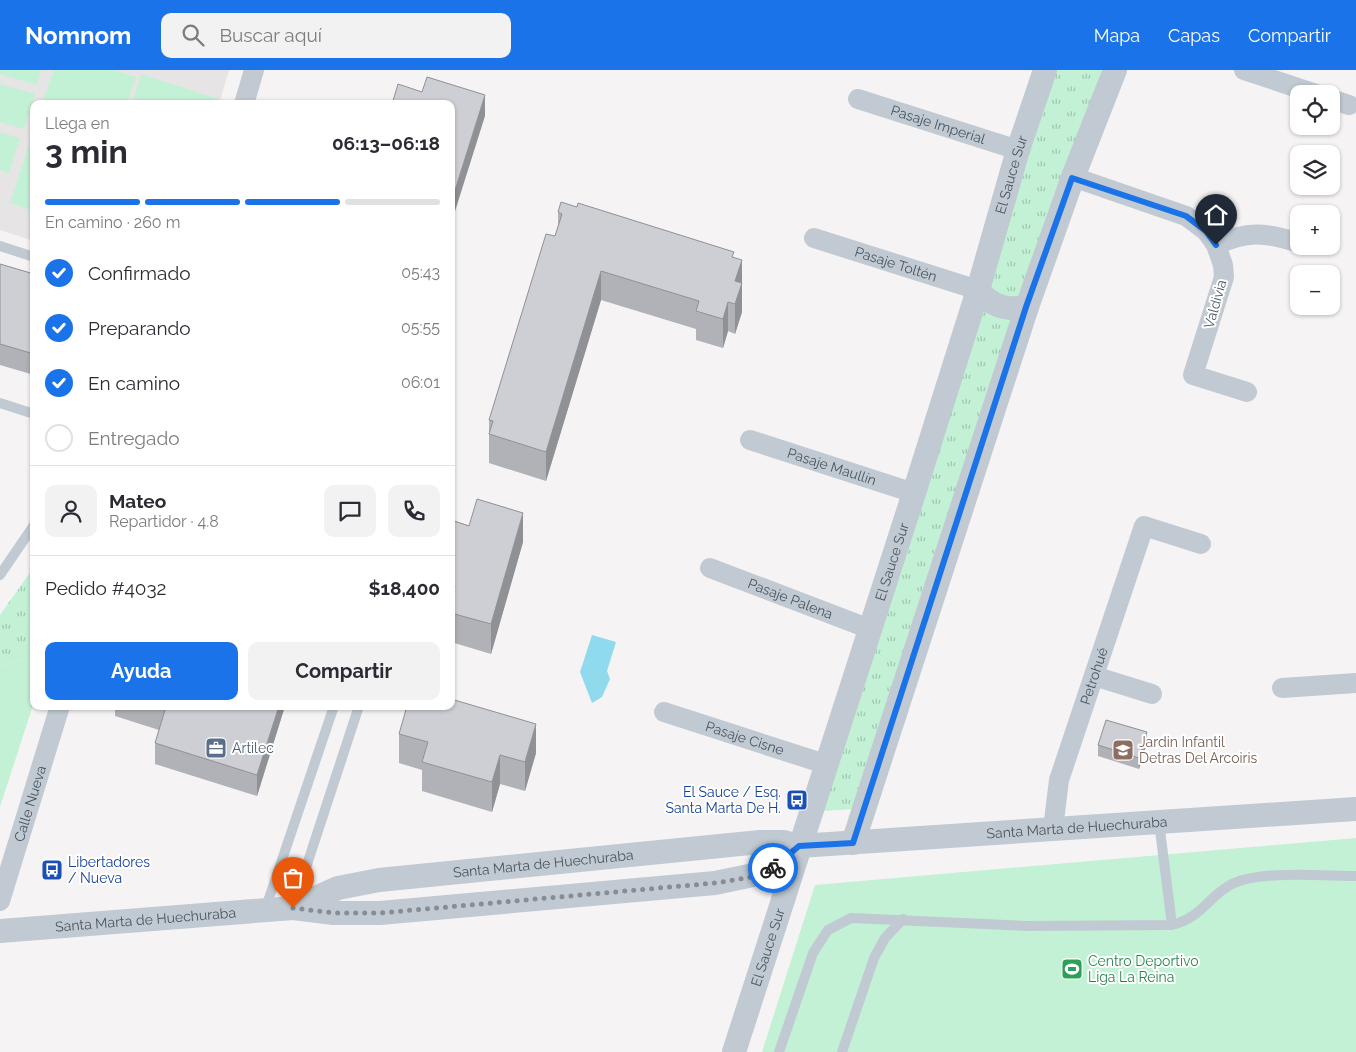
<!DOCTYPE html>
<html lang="es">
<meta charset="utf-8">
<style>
:root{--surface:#fff;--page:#f2f2f3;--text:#2b2b33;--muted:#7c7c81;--line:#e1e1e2;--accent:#1a73e8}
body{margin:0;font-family:Raleway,sans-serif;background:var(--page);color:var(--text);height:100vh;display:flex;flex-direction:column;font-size:19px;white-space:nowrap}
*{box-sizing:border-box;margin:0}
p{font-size:16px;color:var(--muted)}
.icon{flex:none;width:28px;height:28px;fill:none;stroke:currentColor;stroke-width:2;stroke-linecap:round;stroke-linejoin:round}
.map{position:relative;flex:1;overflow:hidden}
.details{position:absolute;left:30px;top:30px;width:425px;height:610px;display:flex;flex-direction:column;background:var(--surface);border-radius:10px;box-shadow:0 1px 4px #0004}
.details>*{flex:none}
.fabs{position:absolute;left:1290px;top:15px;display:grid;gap:10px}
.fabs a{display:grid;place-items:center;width:50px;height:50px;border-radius:10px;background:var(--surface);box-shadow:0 1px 4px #0004;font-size:25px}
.pin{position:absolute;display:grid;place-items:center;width:42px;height:42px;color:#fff;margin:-51px -21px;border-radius:50% 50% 50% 0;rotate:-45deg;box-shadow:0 0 5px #0007}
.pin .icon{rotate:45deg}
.courier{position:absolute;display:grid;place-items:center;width:50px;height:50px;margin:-25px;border:4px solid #1a73e8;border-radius:50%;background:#fff;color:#222;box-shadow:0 1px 6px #0007}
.headline em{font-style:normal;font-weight:700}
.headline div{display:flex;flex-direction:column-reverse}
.headline{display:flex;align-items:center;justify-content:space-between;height:85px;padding:0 15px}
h1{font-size:32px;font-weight:700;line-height:38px}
.bar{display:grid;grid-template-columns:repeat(4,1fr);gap:8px 5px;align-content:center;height:60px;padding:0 15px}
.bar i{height:6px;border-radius:4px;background:var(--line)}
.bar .on{background:var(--accent)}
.bar p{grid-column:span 4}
.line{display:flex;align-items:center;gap:12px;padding:0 15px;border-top:1px solid var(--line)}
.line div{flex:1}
.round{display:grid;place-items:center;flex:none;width:52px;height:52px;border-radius:10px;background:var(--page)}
ol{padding:0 15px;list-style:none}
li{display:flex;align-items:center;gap:15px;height:55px}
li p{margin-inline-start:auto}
li .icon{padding:5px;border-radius:50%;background:var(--accent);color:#fff;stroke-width:4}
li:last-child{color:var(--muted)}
li i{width:28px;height:28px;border:2px solid var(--line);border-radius:50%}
.cta{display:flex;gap:10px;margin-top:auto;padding:10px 15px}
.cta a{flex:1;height:58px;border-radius:10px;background:var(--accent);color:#fff;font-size:20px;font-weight:700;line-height:58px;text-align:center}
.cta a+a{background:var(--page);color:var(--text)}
header{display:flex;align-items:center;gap:30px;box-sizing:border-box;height:70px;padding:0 25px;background:var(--accent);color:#fff}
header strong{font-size:24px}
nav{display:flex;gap:28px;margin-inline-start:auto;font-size:18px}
.search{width:350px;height:45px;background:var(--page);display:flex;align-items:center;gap:12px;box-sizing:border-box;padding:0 18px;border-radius:10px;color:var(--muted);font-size:19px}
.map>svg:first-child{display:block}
.education{fill:#e6e4e5}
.grass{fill:url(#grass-tufts)}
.pitch{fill:#c3f1d5}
.water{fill:#90daee}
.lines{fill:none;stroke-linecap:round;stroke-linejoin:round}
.service{stroke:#c1cad2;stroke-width:10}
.minor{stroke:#c1cad2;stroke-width:20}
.tertiary{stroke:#c1cad2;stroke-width:24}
.wall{fill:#b0b2b7}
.shaded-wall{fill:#909195}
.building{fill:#cdcfd5;stroke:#909195}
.done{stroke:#868d94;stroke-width:5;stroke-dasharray:0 9}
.route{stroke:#1a73e8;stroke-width:6}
.labels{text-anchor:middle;stroke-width:4;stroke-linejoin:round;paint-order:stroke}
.street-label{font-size:14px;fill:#4a5661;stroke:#fff}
.education-label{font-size:14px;fill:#785e54;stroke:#fff;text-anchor:start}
.service-label{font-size:14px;fill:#4e5e75;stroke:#fff;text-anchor:start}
.transit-label{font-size:14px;fill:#164399;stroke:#fff;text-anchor:end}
.leisure-label{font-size:14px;fill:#27864d;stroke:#fff;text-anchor:start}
</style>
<header>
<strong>Nomnom</strong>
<div class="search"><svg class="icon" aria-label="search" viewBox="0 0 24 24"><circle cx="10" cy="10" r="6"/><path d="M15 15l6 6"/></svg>Buscar aquí</div>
<nav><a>Mapa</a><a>Capas</a><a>Compartir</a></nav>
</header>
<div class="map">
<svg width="1356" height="982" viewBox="0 0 1356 982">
<defs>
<pattern id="grass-tufts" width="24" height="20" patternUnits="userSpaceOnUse" patternTransform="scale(1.25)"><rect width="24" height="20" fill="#c3f1d5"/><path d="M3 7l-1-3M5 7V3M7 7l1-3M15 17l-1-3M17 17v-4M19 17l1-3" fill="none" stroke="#a0c6b0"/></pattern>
</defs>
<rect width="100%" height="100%" fill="#f5f3f3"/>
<path class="education" d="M0,0H229L219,34H34V171L0,160Z"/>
<path class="grass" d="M1053,0H1102L856,739L806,742Z
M34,497V586L0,596V545Z"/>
<path class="pitch" d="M0,0H41L37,15L0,4Z
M54,0H115L136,7L127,34H42Z
M141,4L218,29L216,34H132Z
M0,14L35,24L24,59L0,52Z
M34,60V141L10,133Z
M0,62L20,68L9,103L0,100Z
M34,586V632L0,737V596Z
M1356,768V982H762L815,815Z"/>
<path class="water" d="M592,565L616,572L607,601L610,609L602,627L592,633L580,602Z"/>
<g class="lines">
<path class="service" d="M0,176L34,187
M0,333L34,344
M0,505L34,455
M1159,752L1172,855
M294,834L359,636
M265,840L334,636
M779,982L813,883L828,860L851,848L1027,856L1172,855C1203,847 1207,827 1232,814C1259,800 1324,806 1356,806
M842,982L874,888L885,868L903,849"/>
<g class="minor">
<path d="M1244,0L1316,24"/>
<path id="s1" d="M858,29L1018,80"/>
<path d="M1331,29L1349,35"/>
<path d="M244,34L254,0"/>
<path d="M1073,107L1186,146L1206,161L1216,175L1223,195L1224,207L1193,305L1247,322"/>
<path id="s2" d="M814,168L978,220"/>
<path d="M1216,175C1247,161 1264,162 1296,172"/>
<path id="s3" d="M750,370L914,423"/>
<path id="s4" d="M710,498L870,559"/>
<path d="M1094,606L1152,624"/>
<path d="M1282,618L1356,613"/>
<path id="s5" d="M664,642L825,694"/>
<path id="s6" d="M1053,759L1059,710L1144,456L1201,474"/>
<path id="s7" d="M0,831L60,636"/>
</g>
<g class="tertiary">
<path d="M978,220C991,236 1006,241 1027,237"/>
<path d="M853,773L1027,237L1073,107L1115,0"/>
<path id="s8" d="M293,838L338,818L379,810L760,772H784L799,776L1356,739"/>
<path id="s9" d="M0,861L293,838L334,843H380L715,813L763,803L775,797L799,776"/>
<path id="s10" d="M734,982L914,423L978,220L1018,80L1045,0"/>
</g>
</g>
<path class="wall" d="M558,142L734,187L742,213V242L735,264L728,261L723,278L696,270V259L601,230L546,411L489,393V350L555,166L558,156Z
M0,194L34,204V305L0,295Z
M451,450L523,472L491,584L451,572Z
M115,636H285L257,726L155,694V673L159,660L115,646Z
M399,664L536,683L525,721L500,714L492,742L422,721V700L399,693Z
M1147,673L1139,699L1098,686V675Z"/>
<path class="shaded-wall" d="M485,25V46L451,154V133Z
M742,190V242L735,264V211Z
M601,201V230L546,411V382Z
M728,232V261L723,278V249Z
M523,443V472L491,584V554Z
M279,636H285L257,726V705Z
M536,654V683L525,721V692Z
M1147,662V673L1139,699V688Z
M500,685V714L492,742V712Z"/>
<path class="building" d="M427,7L485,25L451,133V34H392L398,14L422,22Z
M561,132L577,137L578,133L734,182L732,187L742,190L735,211L742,213L735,234L728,232L723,249L696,241L699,231L601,201L546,382L489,364L493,351L489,350L546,164L555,166L562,144L558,142Z
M0,194L34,204V284L0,274Z
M477,429L523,443L491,554L451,543V529L455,516L451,515V450L469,456Z
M451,629L536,654L525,692L500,685L492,712L422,692L428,672L399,664L407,636H451Z
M152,636H279L257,705L155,673L165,640Z
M1106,650L1147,662L1139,688L1098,675Z"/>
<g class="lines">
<path class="done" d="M293,838L334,843H380L715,813L751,807L773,798"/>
<path class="route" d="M773,798L799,776L853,773L1026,237L1072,108L1186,146L1206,161L1216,175"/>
</g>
<defs>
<g id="office-square" transform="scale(1.125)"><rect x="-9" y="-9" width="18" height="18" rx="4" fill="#5c6f8a" stroke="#fff"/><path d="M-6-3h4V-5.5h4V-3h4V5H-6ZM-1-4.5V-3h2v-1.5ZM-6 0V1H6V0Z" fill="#fff"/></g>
<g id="school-square" transform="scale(1.125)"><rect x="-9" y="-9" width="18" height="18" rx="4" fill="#8d6e63" stroke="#fff"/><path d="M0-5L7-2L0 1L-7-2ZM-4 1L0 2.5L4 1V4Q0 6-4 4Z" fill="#fff"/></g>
<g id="bus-square" transform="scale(1.125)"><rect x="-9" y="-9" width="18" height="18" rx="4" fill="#1a4fb4" stroke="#fff"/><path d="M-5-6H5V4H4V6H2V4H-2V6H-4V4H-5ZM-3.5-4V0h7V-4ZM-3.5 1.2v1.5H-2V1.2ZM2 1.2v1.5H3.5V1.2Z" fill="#fff"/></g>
<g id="stadium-square" transform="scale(1.125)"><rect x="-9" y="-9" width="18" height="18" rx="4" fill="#2e9e5b" stroke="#fff"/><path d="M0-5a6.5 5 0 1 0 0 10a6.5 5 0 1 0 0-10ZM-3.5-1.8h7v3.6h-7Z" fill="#fff"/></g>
</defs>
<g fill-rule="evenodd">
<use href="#office-square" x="216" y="678"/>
<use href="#school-square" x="1123" y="680"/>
<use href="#bus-square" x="797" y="730"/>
<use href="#bus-square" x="52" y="800"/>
<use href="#stadium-square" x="1072" y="899"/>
</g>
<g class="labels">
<g class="street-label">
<text dy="5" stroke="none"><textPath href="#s1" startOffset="84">Pasaje Imperial</textPath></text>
<text dy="5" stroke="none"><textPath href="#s10" startOffset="920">El Sauce Sur</textPath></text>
<text dy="5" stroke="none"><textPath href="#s2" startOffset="86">Pasaje Toltén</textPath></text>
<text transform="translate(1215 234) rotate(-74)" y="5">Valdivia</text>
<text dy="5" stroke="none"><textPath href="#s3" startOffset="86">Pasaje Maullín</textPath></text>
<text dy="5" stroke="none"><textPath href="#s10" startOffset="515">El Sauce Sur</textPath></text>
<text dy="5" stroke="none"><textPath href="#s4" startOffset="86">Pasaje Palena</textPath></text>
<text dy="5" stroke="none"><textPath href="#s6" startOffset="159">Petrohué</textPath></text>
<text dy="5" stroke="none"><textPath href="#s5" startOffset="85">Pasaje Cisne</textPath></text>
<text dy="5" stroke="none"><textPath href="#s7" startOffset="102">Calle Nueva</textPath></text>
<text dy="5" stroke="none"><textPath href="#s8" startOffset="792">Santa Marta de Huechuraba</textPath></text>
<text dy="5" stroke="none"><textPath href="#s8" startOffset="256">Santa Marta de Huechuraba</textPath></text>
<text dy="5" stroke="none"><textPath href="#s9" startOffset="146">Santa Marta de Huechuraba</textPath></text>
<text dy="5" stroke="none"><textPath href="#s10" startOffset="110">El Sauce Sur</textPath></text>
</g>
<g class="education-label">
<text x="1139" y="677">Jardin Infantil<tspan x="1139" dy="16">Detras Del Arcoiris</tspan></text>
</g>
<g class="service-label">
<text x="232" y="683">Artilec</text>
</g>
<g class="transit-label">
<text x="781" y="727">El Sauce / Esq.<tspan x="781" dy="16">Santa Marta De H.</tspan></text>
<text x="68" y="797" text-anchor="start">Libertadores<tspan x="68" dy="16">/ Nueva</tspan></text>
</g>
<g class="leisure-label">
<text x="1088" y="896">Centro Deportivo<tspan x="1088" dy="16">Liga La Reina</tspan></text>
</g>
</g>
</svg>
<div class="fabs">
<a><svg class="icon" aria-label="locate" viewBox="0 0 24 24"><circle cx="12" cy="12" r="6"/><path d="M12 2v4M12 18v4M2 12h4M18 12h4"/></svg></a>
<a><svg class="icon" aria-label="layers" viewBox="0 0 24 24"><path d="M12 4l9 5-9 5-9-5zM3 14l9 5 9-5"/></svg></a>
<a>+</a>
<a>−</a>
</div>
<div class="pin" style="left:293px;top:838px;background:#ea580c"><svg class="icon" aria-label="bag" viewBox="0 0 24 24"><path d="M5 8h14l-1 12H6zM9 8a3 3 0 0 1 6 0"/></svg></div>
<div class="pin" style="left:1216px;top:175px;background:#1f2937"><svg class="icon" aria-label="home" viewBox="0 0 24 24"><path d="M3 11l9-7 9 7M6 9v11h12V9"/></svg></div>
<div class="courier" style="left:773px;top:798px"><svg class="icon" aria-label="bike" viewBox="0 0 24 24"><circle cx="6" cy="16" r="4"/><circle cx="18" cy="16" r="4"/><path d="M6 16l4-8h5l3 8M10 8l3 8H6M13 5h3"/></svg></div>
<section class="details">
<div class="headline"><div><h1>3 min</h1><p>Llega en</p></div><em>06:13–06:18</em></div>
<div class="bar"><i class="on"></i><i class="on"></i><i class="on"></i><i></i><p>En camino · 260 m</p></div>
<ol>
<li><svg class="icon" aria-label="check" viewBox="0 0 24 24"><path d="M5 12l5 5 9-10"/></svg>Confirmado<p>05:43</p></li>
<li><svg class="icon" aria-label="check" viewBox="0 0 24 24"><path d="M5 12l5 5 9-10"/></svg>Preparando<p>05:55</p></li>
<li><svg class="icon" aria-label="check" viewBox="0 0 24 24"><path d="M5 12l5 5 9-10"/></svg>En camino<p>06:01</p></li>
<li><i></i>Entregado</li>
</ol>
<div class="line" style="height:90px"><a class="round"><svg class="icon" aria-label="person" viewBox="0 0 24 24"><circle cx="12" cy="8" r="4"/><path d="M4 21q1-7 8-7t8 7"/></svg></a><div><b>Mateo</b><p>Repartidor · 4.8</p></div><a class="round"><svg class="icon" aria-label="chat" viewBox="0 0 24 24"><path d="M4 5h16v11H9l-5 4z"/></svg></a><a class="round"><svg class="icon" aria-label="phone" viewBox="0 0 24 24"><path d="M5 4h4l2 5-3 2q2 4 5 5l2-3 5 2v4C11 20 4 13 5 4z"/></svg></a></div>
<div class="line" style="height:65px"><div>Pedido #4032</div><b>$18,400</b></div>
<div class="cta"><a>Ayuda</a><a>Compartir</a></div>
</section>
</div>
